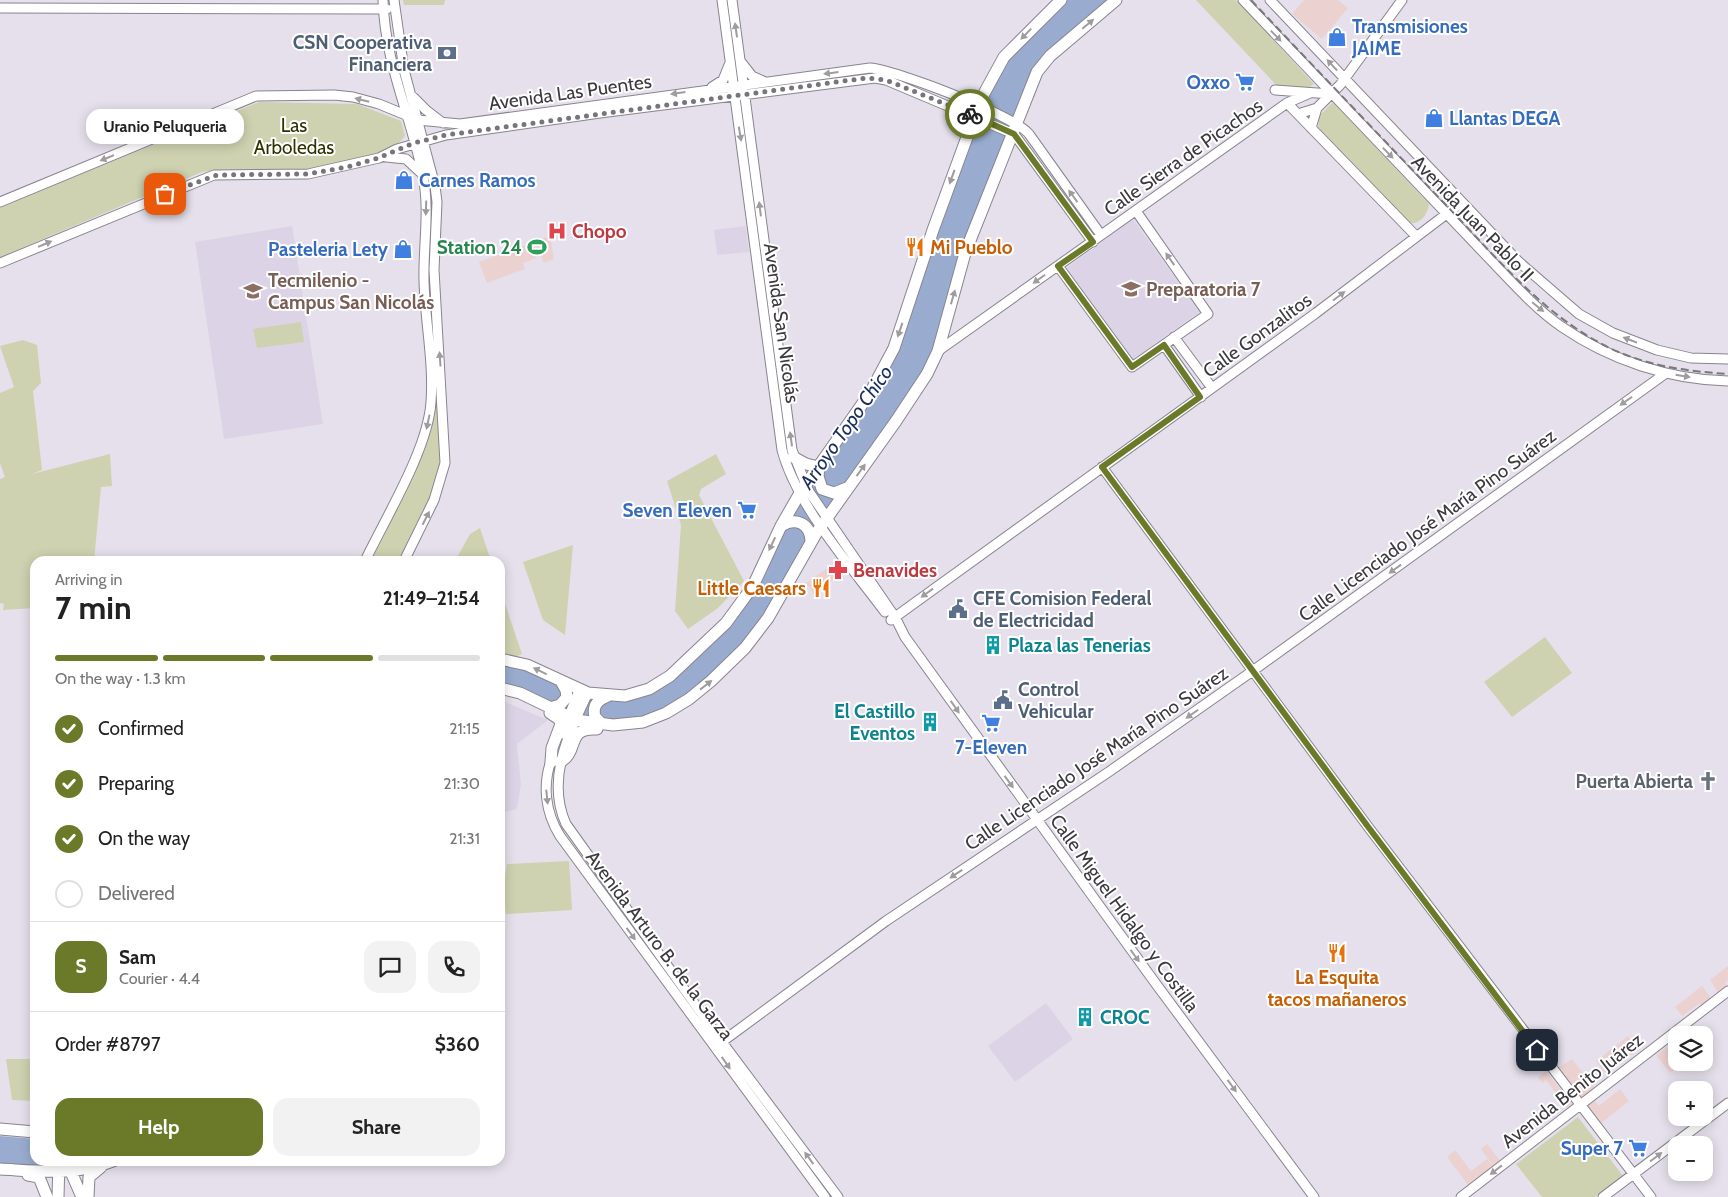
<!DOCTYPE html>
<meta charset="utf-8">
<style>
:root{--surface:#fff;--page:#f2f2f2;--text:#222;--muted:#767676;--line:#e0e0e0;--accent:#6a7a28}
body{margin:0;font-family:Cabin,sans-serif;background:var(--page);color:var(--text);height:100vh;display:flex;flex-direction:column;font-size:19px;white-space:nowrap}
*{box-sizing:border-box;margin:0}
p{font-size:16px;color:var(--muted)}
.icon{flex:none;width:28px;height:28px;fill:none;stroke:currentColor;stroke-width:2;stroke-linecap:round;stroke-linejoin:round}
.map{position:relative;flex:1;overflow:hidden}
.panel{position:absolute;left:30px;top:556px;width:475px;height:610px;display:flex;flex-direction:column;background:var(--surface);border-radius:15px;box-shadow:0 2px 12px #0003}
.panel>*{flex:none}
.controls{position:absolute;left:1668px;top:1026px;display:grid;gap:10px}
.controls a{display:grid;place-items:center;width:45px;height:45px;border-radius:10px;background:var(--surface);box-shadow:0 2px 12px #0003;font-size:25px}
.pin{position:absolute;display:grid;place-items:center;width:42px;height:42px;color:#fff;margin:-21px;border-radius:10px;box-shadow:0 2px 8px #0006}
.courier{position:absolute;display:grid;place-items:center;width:50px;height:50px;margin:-25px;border:4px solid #6a7a28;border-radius:50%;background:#fff;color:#222;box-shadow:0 1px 6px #0007}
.bubble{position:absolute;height:35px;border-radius:15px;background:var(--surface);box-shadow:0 2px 12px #0003;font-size:16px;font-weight:700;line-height:35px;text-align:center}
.headline em{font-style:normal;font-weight:700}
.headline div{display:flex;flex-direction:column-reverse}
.headline{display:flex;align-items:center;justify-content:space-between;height:85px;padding:0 25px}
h1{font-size:32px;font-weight:700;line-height:38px}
.bar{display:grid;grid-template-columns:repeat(4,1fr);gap:8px 5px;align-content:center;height:60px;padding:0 25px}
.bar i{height:6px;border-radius:4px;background:var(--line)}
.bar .selected{background:var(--accent)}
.bar p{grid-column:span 4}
.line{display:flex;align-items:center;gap:12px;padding:0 25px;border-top:1px solid var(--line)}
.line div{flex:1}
.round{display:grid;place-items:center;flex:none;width:52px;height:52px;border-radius:15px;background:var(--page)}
ol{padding:0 25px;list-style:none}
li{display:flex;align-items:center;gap:15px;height:55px}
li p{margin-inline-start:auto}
li .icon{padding:5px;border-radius:50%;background:var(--accent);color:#fff;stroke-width:4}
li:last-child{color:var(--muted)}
li i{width:28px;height:28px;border:2px solid var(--line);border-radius:50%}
.cta{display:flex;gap:10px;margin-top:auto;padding:10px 25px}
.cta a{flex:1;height:58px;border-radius:15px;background:var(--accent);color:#fff;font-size:20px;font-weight:700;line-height:58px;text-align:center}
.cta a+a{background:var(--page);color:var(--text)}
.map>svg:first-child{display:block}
.commercial{fill:#ecd1d1}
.built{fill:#dcd4e6}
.green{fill:#cfd2b0}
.water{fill:#99acd0}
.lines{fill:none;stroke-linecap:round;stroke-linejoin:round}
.minor-casing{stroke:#89848f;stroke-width:11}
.major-casing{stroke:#89848f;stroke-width:13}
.minor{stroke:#fff;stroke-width:9}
.major{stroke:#fff;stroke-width:11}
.rail{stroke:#7a777d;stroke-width:2;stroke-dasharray:8 4;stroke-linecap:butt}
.oneway{fill:#9e9c9e}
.done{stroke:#77747b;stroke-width:5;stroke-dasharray:0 9}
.route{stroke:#6a7a28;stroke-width:6}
.labels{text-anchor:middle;stroke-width:4;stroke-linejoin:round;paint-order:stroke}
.shop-label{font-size:19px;font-weight:bold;fill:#366cbe;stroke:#fff;text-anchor:end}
.service-label{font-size:19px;font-weight:bold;fill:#4e5e75;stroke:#fff;text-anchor:start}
.street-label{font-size:19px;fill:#3c3a3e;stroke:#fff}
.park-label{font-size:19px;fill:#2f3100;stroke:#fff}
.health-label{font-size:19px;font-weight:bold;fill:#be3a42;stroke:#fff;text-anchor:start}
.leisure-label{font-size:19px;font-weight:bold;fill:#27864d;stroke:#fff;text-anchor:end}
.food-label{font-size:19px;font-weight:bold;fill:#c56008;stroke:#fff;text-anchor:start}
.education-label{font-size:19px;font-weight:bold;fill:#785e54;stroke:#fff;text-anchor:start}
.culture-label{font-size:19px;font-weight:bold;fill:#0d838f;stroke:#fff;text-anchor:start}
.worship-label{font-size:19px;font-weight:bold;fill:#5b616d;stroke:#fff;text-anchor:end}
.water-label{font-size:20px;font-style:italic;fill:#192f5d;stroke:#fff}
</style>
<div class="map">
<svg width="1728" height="1197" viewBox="0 0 1728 1197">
<rect width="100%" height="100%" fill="#e5e0eb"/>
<path class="commercial" d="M1304,0H1338L1348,8L1322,39L1292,14Z
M550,236L554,259L544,263L541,256L523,263L525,269L487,283L479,262Z
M837,561L844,572L814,594L806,583Z
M1728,966V980L1725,982L1728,988L1719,994L1710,980Z
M1702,986L1712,999L1702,1006L1700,1003L1682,1016L1675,1007Z
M1628,1036L1638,1050L1606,1074L1596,1061Z
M1675,1042L1676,1055L1674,1057L1679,1066L1670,1073L1656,1055Z
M1572,1059L1595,1088L1581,1099L1558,1068Z
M1546,1071L1572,1104L1567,1108L1546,1080L1542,1083L1538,1077Z
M1620,1089L1629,1101L1600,1124L1587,1106L1594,1100L1599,1106Z
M1487,1144L1501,1162L1494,1167L1481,1149Z
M1455,1150L1471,1171L1487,1159L1493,1166L1469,1186L1447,1157Z"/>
<path class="built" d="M1133,219L1200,312L1131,361L1065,269Z
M292,226L323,424L224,439L195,242Z
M746,226L749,252L717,255L714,230Z
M500,700L548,720L517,744L521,784L517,809L500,813Z
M1046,1003L1073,1039L1015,1082L988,1046Z"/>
<path class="green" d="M403,0H445L444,5H404Z
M1196,0H1236L1314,84L1305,90L1280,89Z
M259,102L357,104L401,121L405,136C392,157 330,168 305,170C270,172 237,166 202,172L0,257V207Z
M1333,102L1429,204C1427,216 1420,225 1407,223L1318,129L1319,116Z
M301,322L304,342L257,348L253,329Z
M23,340L37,345L41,383L33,391L42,470L32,474L110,454L112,486L101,487L94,561H35V608L3,610L4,604L0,603V479L5,477L0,463V393L14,387L0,346Z
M436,390H439L445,463L404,561H363L421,445L435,409Z
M716,454L726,474L701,489L699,495L744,581L718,608L688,629L675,611L681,525L667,481Z
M480,528L491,561H455L470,534Z
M573,545L565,635L543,620L523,562Z
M500,589L522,654L508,660L500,659Z
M1545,637L1572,673L1512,717L1484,682Z
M569,861L572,910L506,914L503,888L507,864Z
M6,1059H31L35,1081V1101L12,1100Z
M1578,1117L1623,1176L1595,1197H1542L1516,1164Z"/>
<path class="water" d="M1061,0H1116L1050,56L965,253L938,351L852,482L757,635L666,713L602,724L500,688V659L588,693L649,689L726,623L781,526L879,378L991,81Z
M0,1136L35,1139V1161H113L106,1164L0,1169Z"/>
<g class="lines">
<g class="minor-casing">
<path id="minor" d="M394,0L404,70L435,186L437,202L434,270L445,463L434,500L404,561
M722,0L782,450C797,506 850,565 885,612
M732,0L792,450L808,490L895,617L905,637L1156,984L1314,1197
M1243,0L1503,273C1521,292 1540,312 1562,327C1610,360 1670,380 1728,381
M1270,0L1519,262L1579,314L1613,333L1657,350L1691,358L1728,359
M0,8L387,9
M741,62L752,76L763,81
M712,87L723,80L729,65
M1275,90L1331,94
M413,97L426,110L443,123
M1287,103L1416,236
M1298,114L1317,108L1340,85L1402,0
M1311,128L1317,108
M386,157L406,159L420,172
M0,202L256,96L334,95L353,97L379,104L418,120L460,124L870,68C896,70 1013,115 1029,134L1101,235
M0,263L214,175L308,174L379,158L397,149L446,135L600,113L875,78L886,80L1014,134L1093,242
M1058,266L1132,367L1208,314L1136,211
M1174,337L1212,388
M1164,345L1201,397
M938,351L1287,103L1310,93
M1102,467L1369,828L1651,1197
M365,561C386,517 428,449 431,402C434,362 425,321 424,281C423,246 430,211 423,176C411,115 385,65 383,0
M891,620L1316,313L1461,203
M588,693C568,734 546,780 566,824L722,1042L838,1197
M562,734L579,690
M552,758C542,784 545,812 560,836L825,1197
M715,1047L886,921L1110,771L1254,670L1666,373
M1461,1197L1728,991
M1603,1197L1728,1103"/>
</g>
<g class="major-casing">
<path id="major" d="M793,457L806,464L819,467
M819,467L818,476L822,489L834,493L847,488
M781,526C796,517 810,523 811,541
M500,659L527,665L588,693L625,696L649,689L670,676L726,623L753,586L781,526L800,493L870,393L894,348L933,230L981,99L1004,57L1061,0
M500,688L520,693L576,720L613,725L643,722L666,713L689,699L711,681L745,648L768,618L817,532L896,421L927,374L938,351L965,253L1037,72L1050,56L1116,0
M550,708L560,705L567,697L566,690L561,681
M550,713L559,719L561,724L552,748L551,762
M602,724L595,717C592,705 598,700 608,696
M560,762C580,751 565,727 597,729
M0,1129L35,1132
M69,1161L71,1172L82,1197
M0,1169C39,1171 76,1176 113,1161
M28,1175L39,1177L47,1197
M58,1197L59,1161
M88,1197L89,1177L101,1167"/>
</g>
<use href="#minor" class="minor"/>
<use href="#major" class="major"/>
<path class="rail" d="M1251,0C1316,69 1381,137 1446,205C1494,255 1539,310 1600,343C1640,365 1684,371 1728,374"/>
</g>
<defs><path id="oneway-solid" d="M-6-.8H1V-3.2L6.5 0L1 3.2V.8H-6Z" transform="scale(1.25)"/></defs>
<g class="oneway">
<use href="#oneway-solid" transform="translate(1088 24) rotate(-40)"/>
<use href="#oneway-solid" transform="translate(736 30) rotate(-98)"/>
<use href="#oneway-solid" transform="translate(1026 34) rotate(134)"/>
<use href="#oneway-solid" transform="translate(1276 36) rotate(46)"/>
<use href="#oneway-solid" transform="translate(1332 65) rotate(-133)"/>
<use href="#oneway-solid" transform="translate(831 73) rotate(173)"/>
<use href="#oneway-solid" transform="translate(678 93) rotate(172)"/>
<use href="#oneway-solid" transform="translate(362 100) rotate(-166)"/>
<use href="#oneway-solid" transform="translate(740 134) rotate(81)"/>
<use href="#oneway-solid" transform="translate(1388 153) rotate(46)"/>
<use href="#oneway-solid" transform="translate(107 158) rotate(158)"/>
<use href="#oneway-solid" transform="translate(952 177) rotate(110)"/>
<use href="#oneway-solid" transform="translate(1073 196) rotate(-126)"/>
<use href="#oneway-solid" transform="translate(426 208) rotate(92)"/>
<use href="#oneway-solid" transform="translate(760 209) rotate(-97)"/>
<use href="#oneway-solid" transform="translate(45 244) rotate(-23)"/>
<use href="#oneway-solid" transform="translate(1170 259) rotate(-125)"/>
<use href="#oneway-solid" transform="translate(1039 279) rotate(145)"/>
<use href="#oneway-solid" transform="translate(1339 296) rotate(-37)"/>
<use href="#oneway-solid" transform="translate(953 297) rotate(-74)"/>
<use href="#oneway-solid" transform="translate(1538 307) rotate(39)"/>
<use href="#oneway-solid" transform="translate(900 330) rotate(109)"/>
<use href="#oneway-solid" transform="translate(1630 340) rotate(-159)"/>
<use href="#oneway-solid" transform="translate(440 359) rotate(-94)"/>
<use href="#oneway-solid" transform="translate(1683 376) rotate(9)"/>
<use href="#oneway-solid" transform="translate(1626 401) rotate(145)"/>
<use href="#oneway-solid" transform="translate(428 422) rotate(102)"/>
<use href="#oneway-solid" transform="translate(791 439) rotate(-98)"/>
<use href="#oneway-solid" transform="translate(861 470) rotate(-54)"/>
<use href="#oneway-solid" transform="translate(426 518) rotate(-63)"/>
<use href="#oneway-solid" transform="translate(772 544) rotate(115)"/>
<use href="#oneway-solid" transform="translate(1395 569) rotate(144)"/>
<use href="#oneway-solid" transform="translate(927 593) rotate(144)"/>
<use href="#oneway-solid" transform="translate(540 671) rotate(-154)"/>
<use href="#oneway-solid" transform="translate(706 685) rotate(-38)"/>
<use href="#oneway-solid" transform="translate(955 707) rotate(55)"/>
<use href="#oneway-solid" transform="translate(1192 714) rotate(145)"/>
<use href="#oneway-solid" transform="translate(1009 782) rotate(54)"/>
<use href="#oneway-solid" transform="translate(547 797) rotate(84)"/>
<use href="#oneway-solid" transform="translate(956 874) rotate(146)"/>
<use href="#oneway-solid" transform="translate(631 934) rotate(54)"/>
<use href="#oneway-solid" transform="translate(1135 956) rotate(54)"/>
<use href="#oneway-solid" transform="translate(726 1063) rotate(55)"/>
<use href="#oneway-solid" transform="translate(1232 1086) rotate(54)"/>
<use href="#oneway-solid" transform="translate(1656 1157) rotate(-37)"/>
<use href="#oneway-solid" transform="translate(809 1158) rotate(-126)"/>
<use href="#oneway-solid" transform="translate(1496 1170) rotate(142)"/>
</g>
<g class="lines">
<path class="done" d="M165,194L217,175L308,174L347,167L378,158L414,143L446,135L866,78L886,80L970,114"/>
<path class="route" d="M970,114L1014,134L1093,242L1058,266L1132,367L1164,345L1200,397L1102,467L1369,828L1537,1050"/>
</g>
<defs>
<g id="shop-bare" transform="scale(1.5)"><path d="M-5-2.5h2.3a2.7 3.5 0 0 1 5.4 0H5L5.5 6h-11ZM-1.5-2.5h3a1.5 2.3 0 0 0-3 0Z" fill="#3f7fe0" stroke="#fff" stroke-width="2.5" paint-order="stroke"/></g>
<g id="bank-bare" transform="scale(1.5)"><path d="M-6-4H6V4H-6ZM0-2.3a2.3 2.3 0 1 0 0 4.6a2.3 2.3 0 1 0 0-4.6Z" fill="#5c6f8a" stroke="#fff" stroke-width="2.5" paint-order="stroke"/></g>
<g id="supermarket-bare" transform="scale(1.5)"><path d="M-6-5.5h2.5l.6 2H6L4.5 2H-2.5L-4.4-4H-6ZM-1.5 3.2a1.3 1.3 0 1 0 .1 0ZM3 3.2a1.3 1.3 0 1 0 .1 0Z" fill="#3f7fe0" stroke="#fff" stroke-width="2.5" paint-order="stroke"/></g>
<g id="hospital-bare" transform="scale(1.5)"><path d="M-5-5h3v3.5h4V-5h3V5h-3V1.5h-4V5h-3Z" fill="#e0444e" stroke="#fff" stroke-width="2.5" paint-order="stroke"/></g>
<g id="stadium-bare" transform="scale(1.5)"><path d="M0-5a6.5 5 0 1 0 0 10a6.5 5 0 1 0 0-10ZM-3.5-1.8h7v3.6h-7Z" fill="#2e9e5b" stroke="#fff" stroke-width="2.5" paint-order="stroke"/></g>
<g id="restaurant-bare" transform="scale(1.5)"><path d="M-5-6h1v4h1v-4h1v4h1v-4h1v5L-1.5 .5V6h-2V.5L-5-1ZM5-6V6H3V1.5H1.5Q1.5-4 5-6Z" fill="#e8710a" stroke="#fff" stroke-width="2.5" paint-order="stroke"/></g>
<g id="school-bare" transform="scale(1.5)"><path d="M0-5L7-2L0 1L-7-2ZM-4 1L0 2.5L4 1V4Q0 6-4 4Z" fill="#8d6e63" stroke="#fff" stroke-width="2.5" paint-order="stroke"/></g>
<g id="university-bare" transform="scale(1.5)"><path d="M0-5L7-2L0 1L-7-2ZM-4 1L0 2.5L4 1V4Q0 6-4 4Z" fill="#8d6e63" stroke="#fff" stroke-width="2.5" paint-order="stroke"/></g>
<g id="pharmacy-bare" transform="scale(1.5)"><path d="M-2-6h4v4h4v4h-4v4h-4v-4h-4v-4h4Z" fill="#e0444e" stroke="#fff" stroke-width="2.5" paint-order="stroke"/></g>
<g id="civic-bare" transform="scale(1.5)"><path d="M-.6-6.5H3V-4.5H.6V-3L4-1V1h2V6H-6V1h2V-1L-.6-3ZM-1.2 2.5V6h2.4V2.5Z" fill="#5c6f8a" stroke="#fff" stroke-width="2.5" paint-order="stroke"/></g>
<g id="building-bare" transform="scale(1.5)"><path d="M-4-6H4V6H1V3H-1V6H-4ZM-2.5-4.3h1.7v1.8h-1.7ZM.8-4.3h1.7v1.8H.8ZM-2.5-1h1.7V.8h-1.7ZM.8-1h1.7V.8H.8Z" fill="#0f9aa8" stroke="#fff" stroke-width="2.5" paint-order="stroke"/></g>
<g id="church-bare" transform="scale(1.5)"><path d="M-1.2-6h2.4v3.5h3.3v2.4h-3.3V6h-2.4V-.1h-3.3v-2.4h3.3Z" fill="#6b7280" stroke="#fff" stroke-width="2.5" paint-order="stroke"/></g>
</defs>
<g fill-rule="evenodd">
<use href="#shop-bare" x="1337" y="37"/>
<use href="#bank-bare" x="447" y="53"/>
<use href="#supermarket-bare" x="1245" y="82"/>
<use href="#shop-bare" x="1434" y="118"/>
<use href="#shop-bare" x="404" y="180"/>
<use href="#hospital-bare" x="557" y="231"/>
<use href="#stadium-bare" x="537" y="247"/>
<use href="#restaurant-bare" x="915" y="247"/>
<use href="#shop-bare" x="403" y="249"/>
<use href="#school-bare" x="1131" y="289"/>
<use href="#university-bare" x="253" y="291"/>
<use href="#supermarket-bare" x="747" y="510"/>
<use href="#pharmacy-bare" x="838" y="570"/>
<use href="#restaurant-bare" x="821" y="588"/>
<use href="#civic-bare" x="958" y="609"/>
<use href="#building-bare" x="993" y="645"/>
<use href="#civic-bare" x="1003" y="700"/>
<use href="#building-bare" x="930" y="722"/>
<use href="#supermarket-bare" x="991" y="723"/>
<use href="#church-bare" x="1708" y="781"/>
<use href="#restaurant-bare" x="1337" y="953"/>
<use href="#building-bare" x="1085" y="1017"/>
<use href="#supermarket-bare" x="1638" y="1148"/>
</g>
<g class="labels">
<g class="shop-label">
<text x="1352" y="33" text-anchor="start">Transmisiones<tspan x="1352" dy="22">JAIME</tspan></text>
<text x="1230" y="89">Oxxo</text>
<text x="1449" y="125" text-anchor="start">Llantas DEGA</text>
<text x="419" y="187" text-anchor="start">Carnes Ramos</text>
<text x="388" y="256">Pasteleria Lety</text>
<text x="732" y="517">Seven Eleven</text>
<text x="991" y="754" text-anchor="middle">7-Eleven</text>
<text x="1623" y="1155">Super 7</text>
</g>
<g class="service-label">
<text x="432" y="49" text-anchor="end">CSN Cooperativa<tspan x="432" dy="22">Financiera</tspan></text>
<text x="973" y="605">CFE Comision Federal<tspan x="973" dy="22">de Electricidad</tspan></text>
<text x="1018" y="696">Control<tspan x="1018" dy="22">Vehicular</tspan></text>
</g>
<g class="street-label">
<text transform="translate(570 92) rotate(-8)" y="7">Avenida Las Puentes</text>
<text transform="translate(1183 157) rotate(-35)" y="7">Calle Sierra de Picachos</text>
<text transform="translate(1473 218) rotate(46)" y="7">Avenida Juan Pablo II</text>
<text transform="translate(782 323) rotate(82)" y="7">Avenida San Nicolás</text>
<text transform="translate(1257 335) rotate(-36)" y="7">Calle Gonzalitos</text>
<text transform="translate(1427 525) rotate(-36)" y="7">Calle Licenciado José María Pino Suárez</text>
<text transform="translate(1096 758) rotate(-34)" y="7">Calle Licenciado José María Pino Suárez</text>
<text transform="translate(1125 913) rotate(54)" y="7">Calle Miguel Hidalgo y Costilla</text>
<text transform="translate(660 945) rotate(53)" y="7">Avenida Arturo B. de la Garza</text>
<text transform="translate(1572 1090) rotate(-38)" y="7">Avenida Benito Juárez</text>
</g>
<g class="park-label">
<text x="294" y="132">Las<tspan x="294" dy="22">Arboledas</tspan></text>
</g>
<g class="health-label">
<text x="572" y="238">Chopo</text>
<text x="853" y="577">Benavides</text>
</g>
<g class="leisure-label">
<text x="522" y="254">Station 24</text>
</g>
<g class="food-label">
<text x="930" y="254">Mi Pueblo</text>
<text x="806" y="595" text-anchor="end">Little Caesars</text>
<text x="1337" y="984" text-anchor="middle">La Esquita<tspan x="1337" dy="22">tacos mañaneros</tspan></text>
</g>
<g class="education-label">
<text x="268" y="287">Tecmilenio -<tspan x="268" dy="22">Campus San Nicolás</tspan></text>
<text x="1146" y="296">Preparatoria 7</text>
</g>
<g class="culture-label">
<text x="1008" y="652">Plaza las Tenerias</text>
<text x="915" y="718" text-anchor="end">El Castillo<tspan x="915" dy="22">Eventos</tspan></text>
<text x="1100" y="1024">CROC</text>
</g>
<g class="worship-label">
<text x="1693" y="788">Puerta Abierta</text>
</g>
<g class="water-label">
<text transform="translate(846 427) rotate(-55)" y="7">Arroyo Topo Chico</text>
</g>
</g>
</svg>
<div class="controls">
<a><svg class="icon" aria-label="layers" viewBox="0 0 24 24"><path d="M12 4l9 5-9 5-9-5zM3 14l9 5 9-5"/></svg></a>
<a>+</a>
<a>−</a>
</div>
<div class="pin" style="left:165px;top:194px;background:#ea580c"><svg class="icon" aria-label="bag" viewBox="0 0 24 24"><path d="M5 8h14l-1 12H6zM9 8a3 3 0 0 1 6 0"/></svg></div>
<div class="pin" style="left:1537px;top:1050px;background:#1f2937"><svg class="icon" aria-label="home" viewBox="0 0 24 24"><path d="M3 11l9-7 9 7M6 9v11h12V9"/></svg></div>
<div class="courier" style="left:970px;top:114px"><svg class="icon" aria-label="bike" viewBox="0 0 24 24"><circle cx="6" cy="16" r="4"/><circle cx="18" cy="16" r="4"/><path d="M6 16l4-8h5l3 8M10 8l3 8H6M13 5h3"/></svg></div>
<div class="bubble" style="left:86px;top:109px;width:158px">Uranio Peluqueria</div>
<section class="panel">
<div class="headline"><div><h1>7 min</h1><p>Arriving in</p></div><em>21:49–21:54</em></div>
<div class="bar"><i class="selected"></i><i class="selected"></i><i class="selected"></i><i></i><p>On the way · 1.3 km</p></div>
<ol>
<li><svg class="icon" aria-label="check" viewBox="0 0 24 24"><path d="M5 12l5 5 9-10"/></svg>Confirmed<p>21:15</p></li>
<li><svg class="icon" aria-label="check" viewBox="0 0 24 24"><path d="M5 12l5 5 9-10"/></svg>Preparing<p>21:30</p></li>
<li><svg class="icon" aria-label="check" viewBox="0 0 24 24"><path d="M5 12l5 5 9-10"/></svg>On the way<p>21:31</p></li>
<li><i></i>Delivered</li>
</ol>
<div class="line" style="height:90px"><b class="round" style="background:var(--accent);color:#fff">S</b><div><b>Sam</b><p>Courier · 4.4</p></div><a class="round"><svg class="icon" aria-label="chat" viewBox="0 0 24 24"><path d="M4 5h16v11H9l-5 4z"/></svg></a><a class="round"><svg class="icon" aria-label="phone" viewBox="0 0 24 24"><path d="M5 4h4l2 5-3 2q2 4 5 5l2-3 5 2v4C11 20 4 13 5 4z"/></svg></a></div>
<div class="line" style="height:65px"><div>Order #8797</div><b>$360</b></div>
<div class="cta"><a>Help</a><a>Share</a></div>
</section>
</div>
